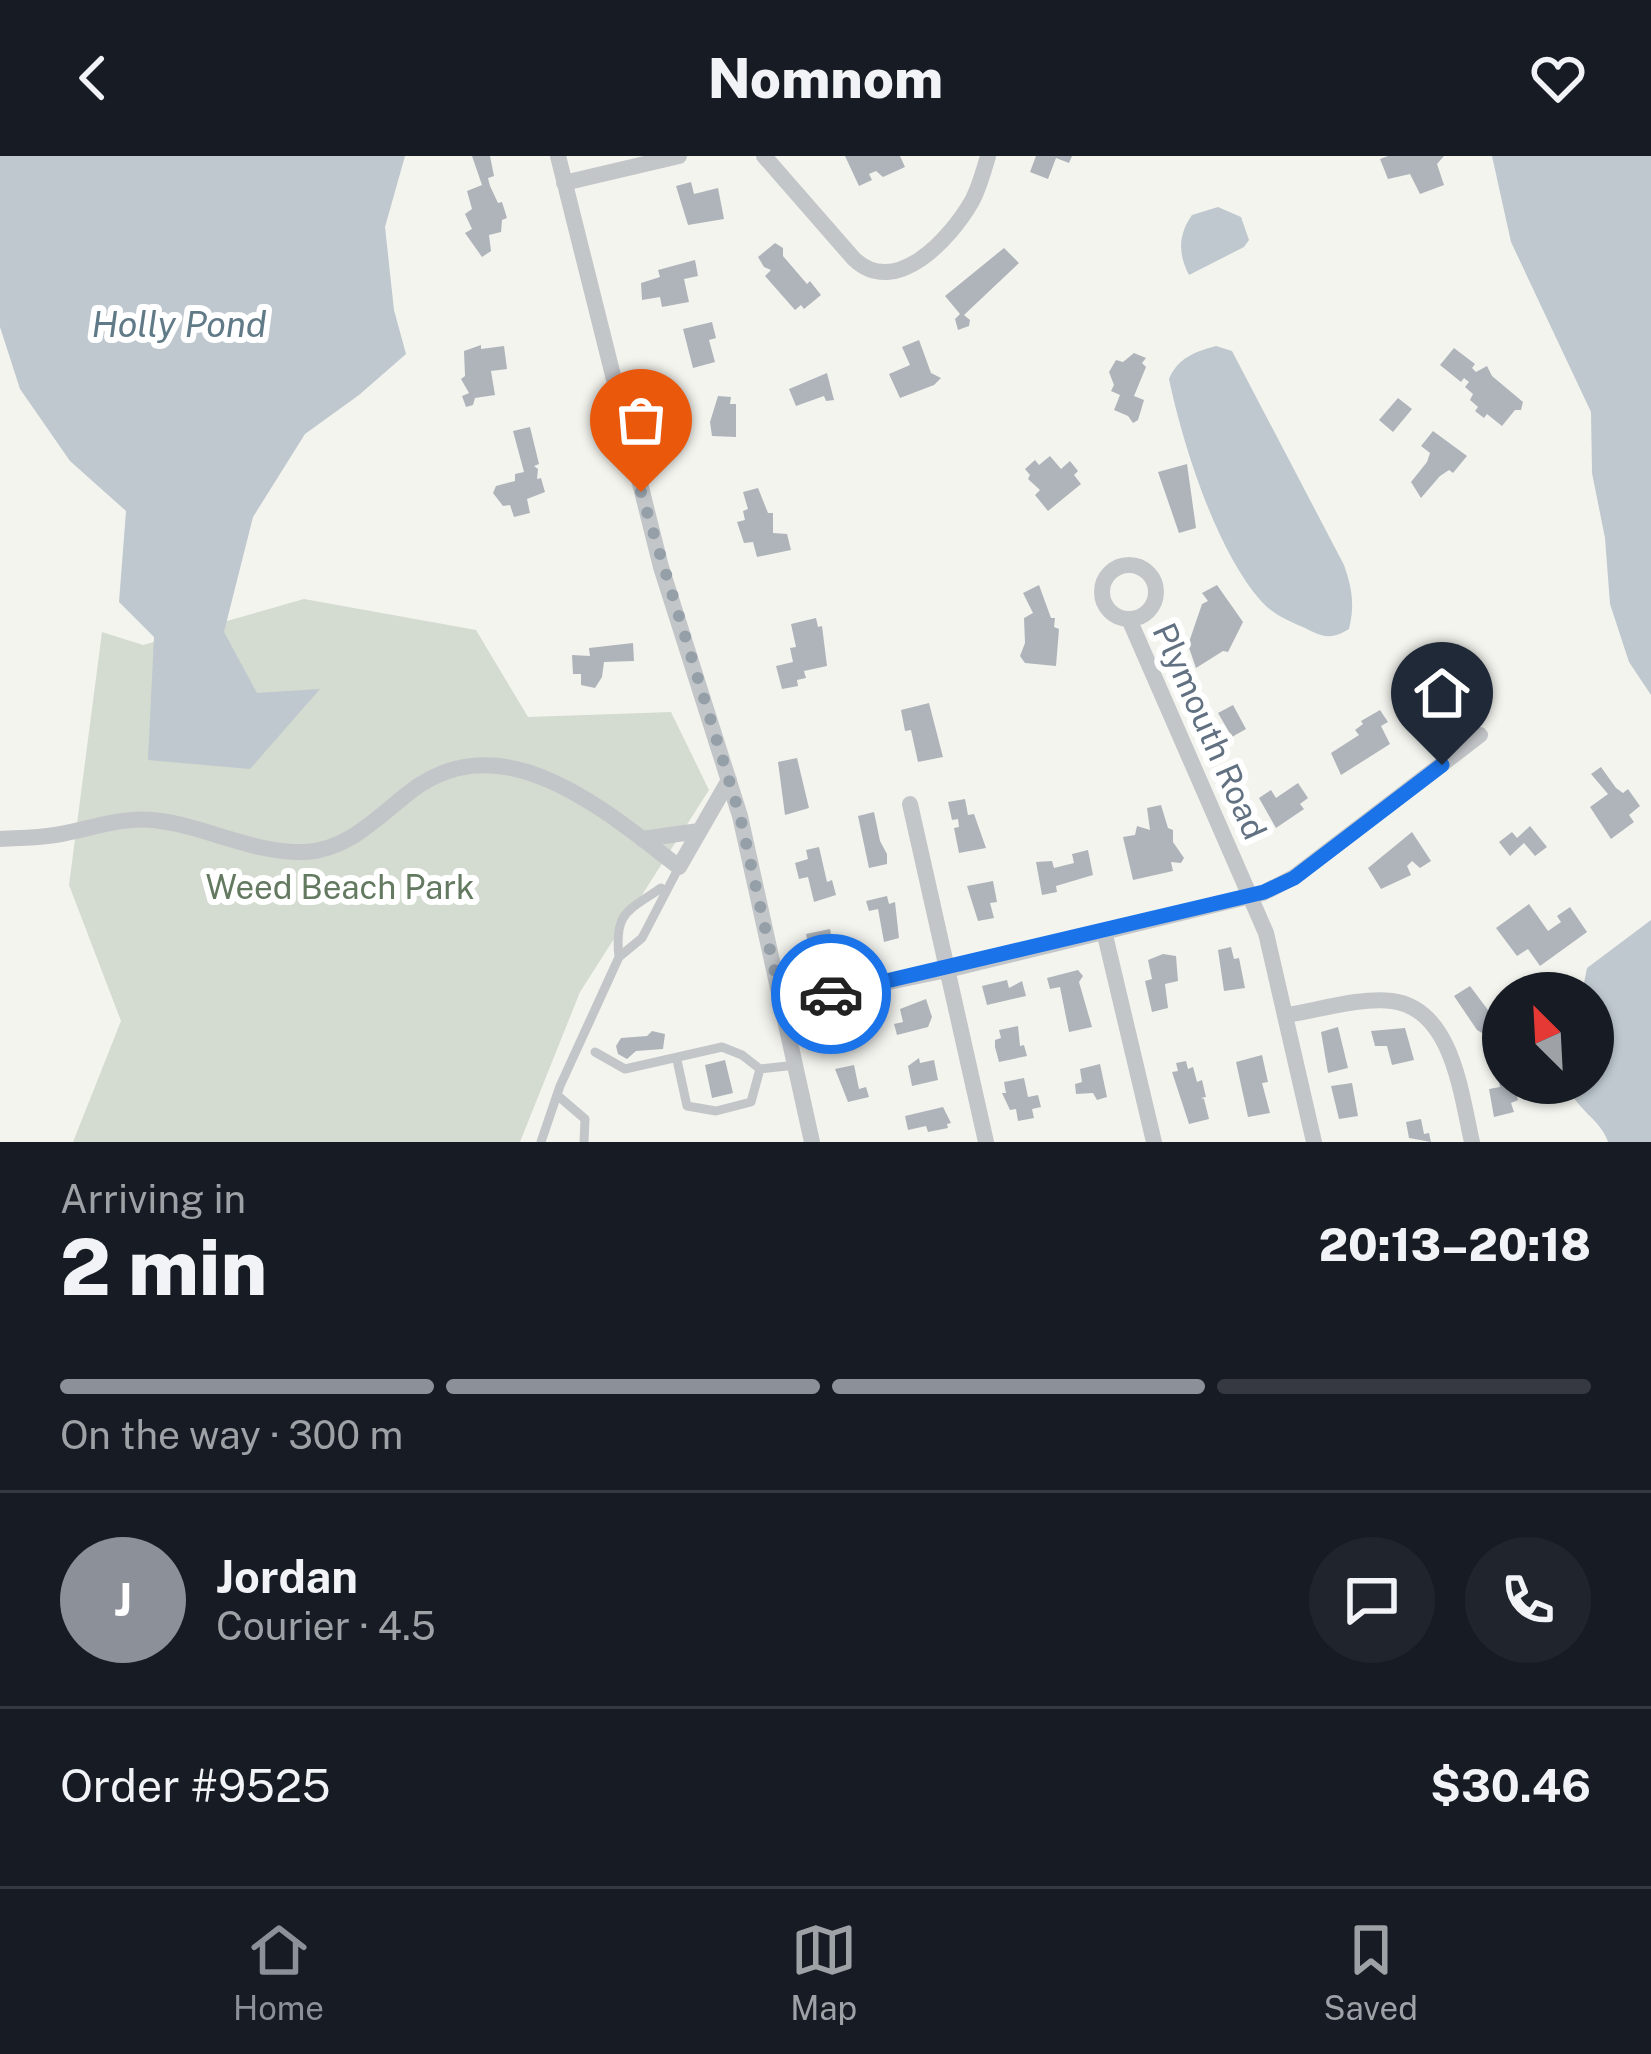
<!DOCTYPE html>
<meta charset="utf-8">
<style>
:root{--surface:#171b24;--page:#20242c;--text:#f1f3f6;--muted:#9ea1a6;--line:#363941;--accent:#8c9099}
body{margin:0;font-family:"Public Sans",sans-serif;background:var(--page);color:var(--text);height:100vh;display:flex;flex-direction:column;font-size:45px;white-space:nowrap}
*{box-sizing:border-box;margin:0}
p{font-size:39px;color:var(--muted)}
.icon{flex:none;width:66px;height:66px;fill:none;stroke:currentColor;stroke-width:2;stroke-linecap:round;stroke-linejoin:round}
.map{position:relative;height:986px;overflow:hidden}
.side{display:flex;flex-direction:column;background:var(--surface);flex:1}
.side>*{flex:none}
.needle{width:78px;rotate:336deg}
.fabs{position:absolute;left:1482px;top:816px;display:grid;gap:24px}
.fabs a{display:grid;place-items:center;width:132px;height:132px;border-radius:50%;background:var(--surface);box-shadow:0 3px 9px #0004;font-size:60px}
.pin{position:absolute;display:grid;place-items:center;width:102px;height:102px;color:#fff;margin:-123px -51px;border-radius:50% 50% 50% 0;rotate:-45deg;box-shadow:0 0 12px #0007}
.pin .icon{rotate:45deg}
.courier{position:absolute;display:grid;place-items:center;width:120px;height:120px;margin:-60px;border:9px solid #1a73e8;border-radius:50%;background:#fff;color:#222;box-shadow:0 3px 15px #0007}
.summary em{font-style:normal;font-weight:800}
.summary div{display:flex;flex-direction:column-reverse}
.summary{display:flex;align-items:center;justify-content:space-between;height:204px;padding:0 60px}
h1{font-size:78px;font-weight:800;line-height:90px}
.bar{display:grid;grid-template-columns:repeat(4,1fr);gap:18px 12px;align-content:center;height:144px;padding:0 60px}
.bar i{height:15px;border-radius:9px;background:var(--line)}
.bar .on{background:var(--accent)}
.bar p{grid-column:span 4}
.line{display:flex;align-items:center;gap:30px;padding:0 60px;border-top:3px solid var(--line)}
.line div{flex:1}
.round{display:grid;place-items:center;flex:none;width:126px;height:126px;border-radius:63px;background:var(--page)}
header{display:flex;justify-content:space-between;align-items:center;height:156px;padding:0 60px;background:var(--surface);font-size:54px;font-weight:800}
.menu{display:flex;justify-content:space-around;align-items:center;height:168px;border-top:3px solid var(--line);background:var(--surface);font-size:33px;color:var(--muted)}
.menu a{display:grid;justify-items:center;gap:6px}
.menu .on{color:var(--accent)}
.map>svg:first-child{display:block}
.green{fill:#d4dbd0}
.water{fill:#bec8ce}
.building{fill:#aeb4ba}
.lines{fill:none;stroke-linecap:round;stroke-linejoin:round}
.service{stroke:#c3c6c9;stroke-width:9}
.minor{stroke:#c3c6c9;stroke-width:16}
.done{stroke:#949fa8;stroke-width:12;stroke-dasharray:0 21.6}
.route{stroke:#1a73e8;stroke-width:15}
.labels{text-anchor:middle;stroke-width:12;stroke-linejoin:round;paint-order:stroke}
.street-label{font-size:33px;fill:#617182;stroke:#fff}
.park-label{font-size:33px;fill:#637960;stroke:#fff}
.water-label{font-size:36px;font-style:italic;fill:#617a87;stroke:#fff}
</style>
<header><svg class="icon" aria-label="back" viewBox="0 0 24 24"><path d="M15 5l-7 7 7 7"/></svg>Nomnom<svg class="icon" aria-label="heart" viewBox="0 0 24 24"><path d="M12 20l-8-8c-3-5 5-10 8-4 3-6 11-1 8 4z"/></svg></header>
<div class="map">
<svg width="1651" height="986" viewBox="0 0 1651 986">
<rect width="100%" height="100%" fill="#f4f4ef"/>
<path class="green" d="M304,443L476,474L528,561L671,556L709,634L580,836L520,986H73L121,865L69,729L102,476L143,489Z"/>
<path class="water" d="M0,0H405L385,71L394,154L406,198L359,239L305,278L253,361L224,476L257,537L320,533L250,613L148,604L154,481L119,446L126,355L70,305L20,233L0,171Z
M1492,0H1651V539L1629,506L1610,448L1605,382L1592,317L1591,256L1511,86Z
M1218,51L1241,61L1249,84L1244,91L1189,119C1178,98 1178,79 1192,59Z
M1216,190L1232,195L1344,409C1352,432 1355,449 1349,473C1332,483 1324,482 1307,473C1289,465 1275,460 1261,445C1216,394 1183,289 1169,223C1178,202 1194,196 1216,190Z
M1651,764V986H1608C1601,963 1574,953 1567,927H1593V837H1582L1587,812Z"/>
<path class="building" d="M472,0H490L494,20L488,22L490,30L498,47L502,46L507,62L502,64L501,76L489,79L491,95L482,101L465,77L472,73L465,58L472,53L467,35L482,29Z
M845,0H900L905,11L883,21L876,15L869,18L872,24L859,30Z
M1036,0H1072L1069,7L1056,2L1048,23L1030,16Z
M1388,0H1444L1437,8L1444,29L1420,38L1410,18L1388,23L1380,3Z
M691,26L694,38L718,32L724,63L688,69L676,30Z
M775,87L783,92V100L807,128L810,125L821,139L804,153L801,149L795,154L765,120L771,114L764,111L758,101Z
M1004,92L1019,107L964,159L970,164L969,170L958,174L955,163L960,158L945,140Z
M695,104L698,120L684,123L689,146L662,151L660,141L642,144L641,127L660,121L658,114Z
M712,166L716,182L709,184L715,206L693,212L683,173Z
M919,184L931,217L941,222L934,229L900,242L889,218L910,209L902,191Z
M481,189V193L504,190L507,213L491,215L495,239L475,242L473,249L466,251L462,240L469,237L461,223L465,220L464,195Z
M1454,192L1475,208L1472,212L1476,216L1487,210L1492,220L1523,246L1521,254H1515L1502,270L1487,258L1484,262L1475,255L1478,251L1470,244L1473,238L1465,231L1469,226L1464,222L1461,226L1440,209Z
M1134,197L1146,202L1142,207L1146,211L1134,240L1144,244L1138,264L1133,267L1128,260L1114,254L1120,239L1111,235L1114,229L1109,216L1116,204L1123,206Z
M827,217L834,244L826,245L824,240L796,250L789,233Z
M718,240L731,241L730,248H736V281L712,280L710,266Z
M1398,242L1412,253L1393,276L1379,264Z
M530,271L539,308L534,310L538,313L537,323L541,322L545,336L527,343L530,357L514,361L510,349L503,350L493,337L496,330L515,325V318L524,316L513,275Z
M1433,275L1467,300L1453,317L1449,314L1440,320L1421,342L1411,326L1427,306L1430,297L1421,290Z
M1050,300L1061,313L1070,305L1078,315L1074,319L1081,328L1048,355L1035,339L1040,334L1028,323L1030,319L1025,313L1035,304L1039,309Z
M1187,308L1196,372L1179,377L1158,316Z
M758,332L768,357H773V377L787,378L791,394L757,401L753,386L744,387L737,366L745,364L743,355L748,353L743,336Z
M1039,429L1051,462H1055L1054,471L1059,473L1056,510L1025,507L1020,500L1025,487L1024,462L1033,457L1023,437Z
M1217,429L1243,466L1228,496L1223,495L1196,512L1188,489L1202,448L1208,445L1202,437Z
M816,462L818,471L822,470L827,510L804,515L806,522L797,524L798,530L782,533L776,510L793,506L790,492L796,491L791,468Z
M633,487L634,505L604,506L602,521L595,532L581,529V518H573L572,499L590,500L589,492Z
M929,547L943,601L918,606L911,574L905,575L901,554Z
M1233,549L1246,573L1232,581L1218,557Z
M1380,554L1388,566L1381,570L1390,588L1341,619L1331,597L1359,579L1355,574L1363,568L1361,565Z
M797,602L809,652L785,659L778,606Z
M1601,611L1616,632L1623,637L1628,633L1640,650L1629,659L1634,666L1611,683L1590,651L1608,638L1591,618Z
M1298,627L1308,642L1300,648L1304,653L1276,672L1259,642L1271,634L1276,642Z
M965,643L968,659L974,658L986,692L959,697L954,672L959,671L958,663L952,664L948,646Z
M1161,649L1168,672L1173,674V686L1184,702L1181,707L1171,706L1173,715L1133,724L1123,681L1135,679L1137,670L1150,674L1147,652Z
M874,656L880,685L887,698V708L869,712L858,660Z
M1530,670L1547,691L1535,700L1524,687L1510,700L1499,686L1512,676L1517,682Z
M1412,676L1431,705L1420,712L1412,705L1407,710L1411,719L1381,733L1368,712Z
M819,691L827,726L832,724L836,739L814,746L808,721L799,723L795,707L808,703L806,694Z
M1088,694L1093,719L1056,730L1057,736L1042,739L1036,706L1052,705L1054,712L1074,707L1072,698Z
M993,725L997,746L990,747L994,762L978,765L967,730Z
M887,740L889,748L895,746L899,782L884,786L878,753L869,755L866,745Z
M1529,748L1548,775L1561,766L1557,760L1570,751L1587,776L1540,810L1528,793L1517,800L1496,772Z
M830,773L837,806L813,811L806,778Z
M1231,791L1234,803L1239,802L1245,832L1224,835L1218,794Z
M1163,798L1176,800L1178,825L1165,828L1168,852L1152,856L1145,825L1152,823L1148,804Z
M1078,814L1083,820L1079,826L1092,871L1069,876L1060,831L1050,833L1047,822Z
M1007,824L1009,832L1022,825L1026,840L987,849L982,830Z
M1470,830L1491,858L1488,861L1498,867L1489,881L1477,874L1454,840Z
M926,843L932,861L928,871L897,879L894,868L903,866L900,853Z
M840,858L844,876L856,873L858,885L829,891L823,861Z
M1018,870L1020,890L1024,889L1027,900L999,906L995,891V884L1001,882L999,874Z
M1338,871L1348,912L1328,917L1321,876Z
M1405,872L1414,904L1392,909L1387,890H1375L1371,875Z
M652,875L665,878L663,893L636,895L627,903L618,898L616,890L621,882L647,880Z
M1262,899L1268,926L1262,927L1270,957L1248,961L1236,906Z
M919,902L920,907L934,904L938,924L912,930L908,910Z
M725,904L733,937L712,942L705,909Z
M1186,905L1188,913L1193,911L1197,926L1202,924L1206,941L1201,942L1204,943L1209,963L1189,968L1172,916L1178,915L1176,907Z
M1100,908L1107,941L1097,944L1093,937L1076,938L1075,928L1082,926L1080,913Z
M854,909L859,933L866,931L869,941L848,946L835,913Z
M1503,916V927H1514L1518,944L1511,947L1514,956L1494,961L1489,933L1500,931L1497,917Z
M1024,922L1028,941L1038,939L1041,951L1032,953L1034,962L1018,965L1016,953L1010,954L1002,937H1006L1004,926Z
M1352,927L1358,960L1339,963L1331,930Z
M943,951L951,967L947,968L948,972L928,976L926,970L908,974L905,960Z
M1421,963L1424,978L1429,977L1431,986L1409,982L1406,966Z"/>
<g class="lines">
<path class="service" d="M619,801C614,756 628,755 661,732
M595,896L625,913L722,891L742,899L760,913L796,909
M677,904L687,950L716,955L751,946L760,913
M557,939L585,963L584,986
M541,986L560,930L619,801L642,782L679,711"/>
<path class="minor" d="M558,0L661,411L740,660L812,986
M764,0L854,103C896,143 951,82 972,45C979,32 984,14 988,0
M564,27L679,0
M1102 436a27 27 0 1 1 54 0a27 27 0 1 1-54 0Z
M1129,463L1266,777L1314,986
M910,648L986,986
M0,683C18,682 37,682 55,679C88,674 118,661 153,664C203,669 254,698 305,696C346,694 375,664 406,639C500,561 604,654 679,711L729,624
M642,683L699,675
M1104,775L1154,986
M782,848L947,814L1263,737L1294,721L1480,579
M1287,859C1320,854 1359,841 1392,845C1453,853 1461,939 1472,986"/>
</g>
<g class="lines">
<path class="done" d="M641,336L740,660L782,848L831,838"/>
<path class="route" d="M831,838L1264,736L1294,722L1442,609"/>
</g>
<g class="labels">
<g class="street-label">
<text transform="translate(1210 575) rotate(66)" y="12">Plymouth Road</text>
</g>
<g class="park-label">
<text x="340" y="743">Weed Beach Park</text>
</g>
<g class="water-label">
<text x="179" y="181">Holly Pond</text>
</g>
</g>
</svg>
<div class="fabs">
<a><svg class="needle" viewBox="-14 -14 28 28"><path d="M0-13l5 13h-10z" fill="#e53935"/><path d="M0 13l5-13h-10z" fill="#9ea1a6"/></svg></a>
</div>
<div class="pin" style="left:641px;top:336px;background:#ea580c"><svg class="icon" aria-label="bag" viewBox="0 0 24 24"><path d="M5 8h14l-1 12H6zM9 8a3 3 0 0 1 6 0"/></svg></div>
<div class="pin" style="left:1442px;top:609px;background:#1f2937"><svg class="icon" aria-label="home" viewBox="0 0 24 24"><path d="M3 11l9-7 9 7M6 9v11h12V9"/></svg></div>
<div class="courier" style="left:831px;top:838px"><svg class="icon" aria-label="car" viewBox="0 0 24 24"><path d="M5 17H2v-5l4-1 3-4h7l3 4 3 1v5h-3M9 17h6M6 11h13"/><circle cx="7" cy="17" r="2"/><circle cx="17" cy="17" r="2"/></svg></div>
</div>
<section class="side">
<div class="summary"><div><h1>2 min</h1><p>Arriving in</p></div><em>20:13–20:18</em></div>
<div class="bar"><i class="on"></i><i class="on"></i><i class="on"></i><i></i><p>On the way · 300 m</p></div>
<div class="line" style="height:216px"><b class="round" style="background:var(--accent);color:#fff">J</b><div><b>Jordan</b><p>Courier · 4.5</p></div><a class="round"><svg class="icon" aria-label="chat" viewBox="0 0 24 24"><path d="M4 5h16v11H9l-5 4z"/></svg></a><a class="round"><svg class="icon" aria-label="phone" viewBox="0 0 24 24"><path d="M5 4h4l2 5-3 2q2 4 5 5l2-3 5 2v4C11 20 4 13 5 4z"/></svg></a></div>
<div class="line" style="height:156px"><div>Order #9525</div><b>$30.46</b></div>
</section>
<nav class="menu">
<a class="on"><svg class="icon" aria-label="home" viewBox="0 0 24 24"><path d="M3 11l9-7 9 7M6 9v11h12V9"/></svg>Home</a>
<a><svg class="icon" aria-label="map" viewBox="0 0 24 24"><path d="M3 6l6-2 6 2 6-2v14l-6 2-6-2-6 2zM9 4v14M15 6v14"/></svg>Map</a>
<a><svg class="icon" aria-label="saved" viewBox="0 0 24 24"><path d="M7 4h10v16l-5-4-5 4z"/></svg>Saved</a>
</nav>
